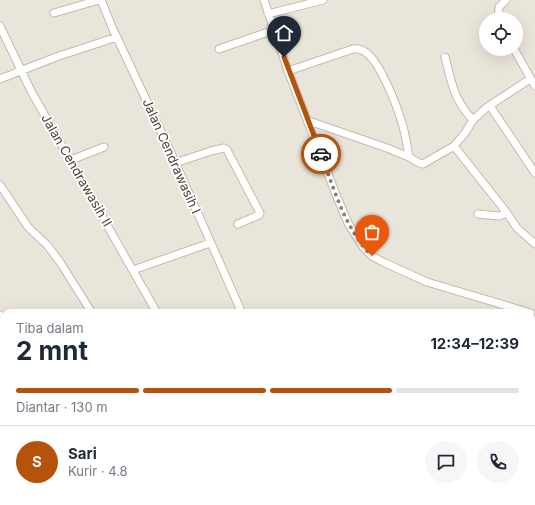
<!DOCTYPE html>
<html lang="id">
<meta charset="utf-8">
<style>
:root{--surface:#fff;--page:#f6f6f7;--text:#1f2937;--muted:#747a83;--line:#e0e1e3;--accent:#b45309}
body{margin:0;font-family:Inter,sans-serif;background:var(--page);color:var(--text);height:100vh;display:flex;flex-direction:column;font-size:15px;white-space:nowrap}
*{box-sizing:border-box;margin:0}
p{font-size:13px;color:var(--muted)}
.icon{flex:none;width:22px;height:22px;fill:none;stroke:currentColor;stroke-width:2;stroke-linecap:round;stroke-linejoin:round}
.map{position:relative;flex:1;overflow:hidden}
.side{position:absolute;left:0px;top:309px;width:535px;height:196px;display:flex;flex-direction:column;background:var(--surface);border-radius:12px 12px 0 0;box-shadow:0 4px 16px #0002}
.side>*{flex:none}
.buttons{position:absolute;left:479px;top:12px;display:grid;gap:8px}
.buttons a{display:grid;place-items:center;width:44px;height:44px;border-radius:50%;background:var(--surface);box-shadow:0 4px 16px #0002;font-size:20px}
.pin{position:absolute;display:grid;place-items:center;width:34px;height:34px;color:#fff;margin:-41px -17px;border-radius:50% 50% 50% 0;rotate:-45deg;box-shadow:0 0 4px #0007}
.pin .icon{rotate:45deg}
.courier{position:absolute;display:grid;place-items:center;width:40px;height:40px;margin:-20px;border:3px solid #b45309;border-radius:50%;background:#fff;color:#222;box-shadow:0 1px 5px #0007}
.overview em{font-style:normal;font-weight:700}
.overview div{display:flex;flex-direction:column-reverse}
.overview{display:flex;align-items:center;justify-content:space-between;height:68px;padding:0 16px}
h1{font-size:26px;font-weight:700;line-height:30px}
.bar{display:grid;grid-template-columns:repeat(4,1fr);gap:6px 4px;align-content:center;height:48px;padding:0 16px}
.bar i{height:5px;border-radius:3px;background:var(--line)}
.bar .active{background:var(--accent)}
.bar p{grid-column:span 4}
.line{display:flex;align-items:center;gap:10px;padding:0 16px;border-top:1px solid var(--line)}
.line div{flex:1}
.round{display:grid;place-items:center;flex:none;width:42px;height:42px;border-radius:21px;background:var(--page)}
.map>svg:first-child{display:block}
.residential{fill:#eae5da;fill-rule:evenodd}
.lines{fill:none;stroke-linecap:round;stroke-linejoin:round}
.minor-casing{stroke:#c2bbae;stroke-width:9}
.minor{stroke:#fff;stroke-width:7}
.done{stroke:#878178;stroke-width:4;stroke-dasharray:0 7.2}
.route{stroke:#b45309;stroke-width:5}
.labels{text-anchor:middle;stroke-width:3.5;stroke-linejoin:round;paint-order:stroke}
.street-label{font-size:13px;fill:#4b4439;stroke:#fff}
</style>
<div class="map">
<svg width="535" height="505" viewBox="0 0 535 505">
<rect width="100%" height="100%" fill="#f6f3ec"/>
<path class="residential" d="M0,0H535V505H0ZM486,19H516V49H486ZM4,313H531V501H4Z"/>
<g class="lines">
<g class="minor-casing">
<path id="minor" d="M101,0L112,27L171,153L242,313
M264,0L288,71L337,197L348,223L363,247L372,256L383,262L427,282L531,313
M54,13L99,0
M268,14L323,0
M498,19L499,7L506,0
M0,26L31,91L157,313
M219,49L274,30
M514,49L535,86
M445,57C452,84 454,100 473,120
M288,71L353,49C360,48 365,51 370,56C381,67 395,101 400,117C405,130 407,144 409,157
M0,79L56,57L117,37
M490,106L535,173
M309,121L387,148L409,157L419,163L423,164L454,146L465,133L473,120L486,108L530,79
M454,146L507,213L517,228L535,244
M71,160L104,147
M175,163L211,151L224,148L227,150L260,213L259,215L238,224
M0,185L28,227L47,245L60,262L92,313
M478,214L499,216L507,213
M133,270L210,243
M0,315L4,320
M0,386L4,387
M0,457L4,472
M531,463L535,465
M12,501L13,505
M170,501L174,502
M325,501L328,505
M103,505L104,501
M232,505L234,501"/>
</g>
<use href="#minor" class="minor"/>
</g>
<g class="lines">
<path class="done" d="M321,154C334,189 345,229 372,256"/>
<path class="route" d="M284,57L321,154"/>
</g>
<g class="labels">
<g class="street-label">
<text transform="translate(172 156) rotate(66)" y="5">Jalan Cendrawasih I</text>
<text transform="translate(77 170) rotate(60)" y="5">Jalan Cendrawasih II</text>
</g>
</g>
</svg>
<div class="buttons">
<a><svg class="icon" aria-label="locate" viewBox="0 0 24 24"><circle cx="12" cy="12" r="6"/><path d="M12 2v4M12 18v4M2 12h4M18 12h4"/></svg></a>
</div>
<div class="pin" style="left:372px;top:256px;background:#ea580c"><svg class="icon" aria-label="bag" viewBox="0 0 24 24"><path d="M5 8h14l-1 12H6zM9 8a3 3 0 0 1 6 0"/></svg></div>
<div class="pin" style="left:284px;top:57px;background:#1f2937"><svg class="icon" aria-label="home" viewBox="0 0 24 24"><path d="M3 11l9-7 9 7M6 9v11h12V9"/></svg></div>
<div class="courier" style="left:321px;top:154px"><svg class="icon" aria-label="car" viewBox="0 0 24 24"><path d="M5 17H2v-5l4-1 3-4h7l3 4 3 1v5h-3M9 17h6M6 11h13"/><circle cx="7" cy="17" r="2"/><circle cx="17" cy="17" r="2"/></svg></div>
<section class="side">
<div class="overview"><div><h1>2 mnt</h1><p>Tiba dalam</p></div><em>12:34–12:39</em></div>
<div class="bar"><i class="active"></i><i class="active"></i><i class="active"></i><i></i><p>Diantar · 130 m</p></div>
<div class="line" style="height:72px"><b class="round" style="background:var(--accent);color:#fff">S</b><div><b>Sari</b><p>Kurir · 4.8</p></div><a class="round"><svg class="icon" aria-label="chat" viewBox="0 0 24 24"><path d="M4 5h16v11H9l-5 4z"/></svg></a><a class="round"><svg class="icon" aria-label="phone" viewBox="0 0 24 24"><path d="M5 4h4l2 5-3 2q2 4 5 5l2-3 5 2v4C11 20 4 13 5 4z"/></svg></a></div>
</section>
</div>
